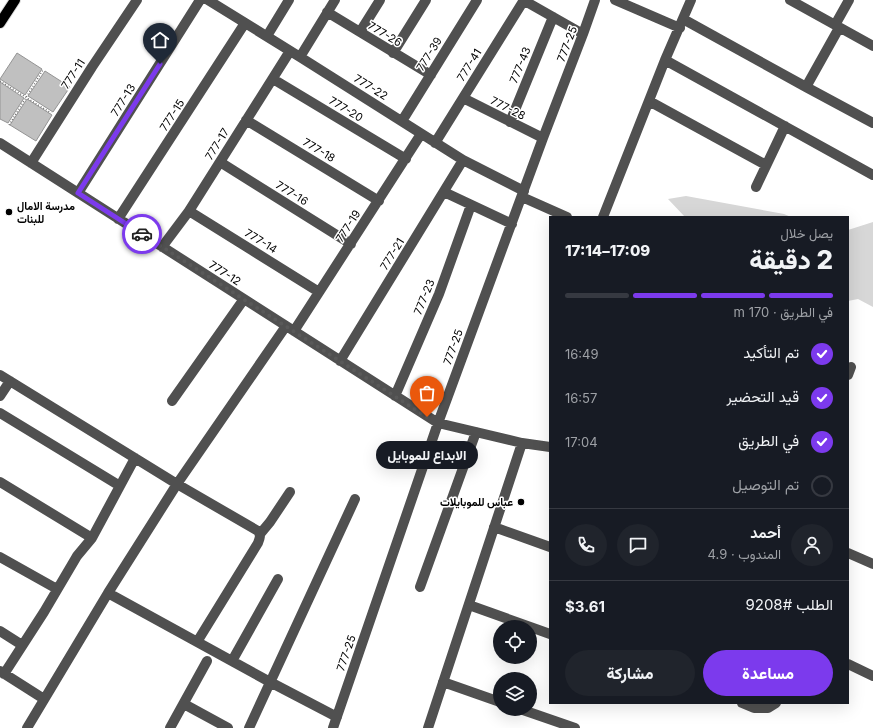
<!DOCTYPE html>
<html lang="ar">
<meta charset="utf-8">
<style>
:root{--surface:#171b24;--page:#20242c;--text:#f1f3f6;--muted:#9ea1a6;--line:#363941;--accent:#7c3aed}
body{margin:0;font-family:Inter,Vazirmatn,sans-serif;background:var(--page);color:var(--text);direction:rtl;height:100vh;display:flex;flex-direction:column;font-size:15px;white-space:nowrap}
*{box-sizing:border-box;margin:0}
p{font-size:13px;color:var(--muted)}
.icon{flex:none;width:22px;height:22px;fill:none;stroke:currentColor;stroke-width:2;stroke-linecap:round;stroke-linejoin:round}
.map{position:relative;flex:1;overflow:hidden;direction:ltr}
.side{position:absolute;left:549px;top:216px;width:300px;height:488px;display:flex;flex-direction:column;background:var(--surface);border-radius:0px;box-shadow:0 4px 16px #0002;direction:rtl}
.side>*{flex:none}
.tools{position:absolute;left:493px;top:620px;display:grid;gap:8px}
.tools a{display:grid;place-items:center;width:44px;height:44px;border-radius:50%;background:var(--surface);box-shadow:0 4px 16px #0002;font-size:20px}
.pin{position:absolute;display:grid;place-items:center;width:34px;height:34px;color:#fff;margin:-41px -17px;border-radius:50% 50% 50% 0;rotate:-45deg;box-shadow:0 0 4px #0007}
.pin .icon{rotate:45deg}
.courier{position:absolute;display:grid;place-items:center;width:40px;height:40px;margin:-20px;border:3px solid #7c3aed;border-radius:50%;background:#fff;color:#222;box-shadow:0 1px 5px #0007}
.bubble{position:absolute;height:28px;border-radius:14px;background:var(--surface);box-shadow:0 4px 16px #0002;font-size:13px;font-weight:800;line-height:28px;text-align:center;direction:rtl}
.overview em{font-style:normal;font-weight:800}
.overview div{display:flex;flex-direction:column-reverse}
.overview{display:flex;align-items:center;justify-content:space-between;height:68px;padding:0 16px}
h1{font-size:26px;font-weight:800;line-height:30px}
.bar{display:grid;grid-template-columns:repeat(4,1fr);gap:6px 4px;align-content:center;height:48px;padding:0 16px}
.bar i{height:5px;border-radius:3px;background:var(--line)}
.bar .selected{background:var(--accent)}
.bar p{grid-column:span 4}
.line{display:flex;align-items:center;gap:10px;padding:0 16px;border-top:1px solid var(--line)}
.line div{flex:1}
.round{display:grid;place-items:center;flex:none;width:42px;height:42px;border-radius:21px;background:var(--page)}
ol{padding:0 16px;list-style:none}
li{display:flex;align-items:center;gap:12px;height:44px}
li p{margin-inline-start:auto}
li .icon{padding:4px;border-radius:50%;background:var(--accent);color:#fff;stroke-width:4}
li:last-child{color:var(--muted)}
li i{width:22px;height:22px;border:2px solid var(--line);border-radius:50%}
.button{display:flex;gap:8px;margin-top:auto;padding:8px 16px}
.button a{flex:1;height:46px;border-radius:24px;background:var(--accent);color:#fff;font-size:16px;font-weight:800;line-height:46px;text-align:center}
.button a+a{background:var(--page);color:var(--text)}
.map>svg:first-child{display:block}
.green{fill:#d7d7d7}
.building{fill:#c0c0c0;stroke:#949494}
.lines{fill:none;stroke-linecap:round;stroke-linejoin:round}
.major-casing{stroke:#dbdbdb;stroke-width:12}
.path{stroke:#727272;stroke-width:1.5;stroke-dasharray:1 2;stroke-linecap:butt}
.minor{stroke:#505050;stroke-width:10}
.major{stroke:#000;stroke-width:10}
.done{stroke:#595959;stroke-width:4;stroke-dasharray:0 7.2}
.route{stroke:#7c3aed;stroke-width:5}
.poi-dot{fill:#000;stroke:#fff;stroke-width:1.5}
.labels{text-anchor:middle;stroke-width:3;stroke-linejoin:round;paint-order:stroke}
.street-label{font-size:11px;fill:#000;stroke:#fff}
.poi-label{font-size:11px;font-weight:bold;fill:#000;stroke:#fff;text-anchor:start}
</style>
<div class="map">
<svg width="873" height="728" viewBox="0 0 873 728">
<rect width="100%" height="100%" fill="#fff"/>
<path class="green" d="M686,196L784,214L791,217H685L668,199Z
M873,222V307L858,299L848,301V230Z"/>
<path class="building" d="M17,53L42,69L25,95L0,79Z
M45,71L70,87L53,112L28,96Z
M0,82L24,98L8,123L0,119Z
M27,99L52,115L36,141L10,125Z"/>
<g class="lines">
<g class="major-casing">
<path id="major" d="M0,23L15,0"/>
</g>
<path class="path" d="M0,81L51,113
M9,125L43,70"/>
<path class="minor" d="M208,0L300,57L463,160L524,191
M523,0L583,34
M615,0L680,28
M790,0L873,46
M327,12L431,75
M683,19L806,87L873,123
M835,25L849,0
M360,32L380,0
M267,36L289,0
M393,53L426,0
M300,57L335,0
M665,60L873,175
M273,79L406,159
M806,87L839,28
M463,98L543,138
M649,101L766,165
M246,120L379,201
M402,121L477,0
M510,122L553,17
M0,143L438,423L522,443L550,447
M435,143L524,0
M220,162L351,244
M31,163L92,67L137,0
M756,187L785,126
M444,192L512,224
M78,193L200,0
M522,197L567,217
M189,211L319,292
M603,217L665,60L691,0
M118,219L245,23
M162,247L189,211L290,51
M294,331L421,134
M340,361L463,160
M0,375L177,484L258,531C261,535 260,538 258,543L197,642
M848,375L851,367
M0,396L10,381
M395,396L439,294L471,205
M172,401L244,299
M0,413L120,486
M0,482L92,538
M494,527L550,547
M260,534L270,522L290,492
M848,553L873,564
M0,557L57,589
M420,587L476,432
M108,593L270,682L337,717
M469,605L550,634
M0,631L22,645
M232,661L278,579
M848,664L873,676
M0,671L44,699
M4,674L44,612L77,556L92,538L135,458
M443,682L500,702
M742,703L754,708H768L776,703
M184,704L228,728
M520,709L575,728
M27,728L108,593L177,484L286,326
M170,728L207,661
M249,728L355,499
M333,728L438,423L543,138L583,34L595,0
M428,728L522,443"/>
<use href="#major" class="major"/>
</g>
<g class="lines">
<path class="done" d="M142,234L427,417"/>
<path class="route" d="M142,234L78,193L160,64"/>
</g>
<g class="poi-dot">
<circle cx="9" cy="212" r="4"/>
<circle cx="521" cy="502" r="4"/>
</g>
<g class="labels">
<g class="street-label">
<text transform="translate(385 34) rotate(31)" y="4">777-26</text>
<text transform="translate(567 44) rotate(-69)" y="4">777-25</text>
<text transform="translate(429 54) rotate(-58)" y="4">777-39</text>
<text transform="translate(469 65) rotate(-58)" y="4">777-41</text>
<text transform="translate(520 65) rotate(-68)" y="4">777-43</text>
<text transform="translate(73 74) rotate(-57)" y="4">777-11</text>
<text transform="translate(371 87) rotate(32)" y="4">777-22</text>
<text transform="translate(123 100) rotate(-58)" y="4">777-13</text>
<text transform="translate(508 108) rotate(27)" y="4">777-28</text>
<text transform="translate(346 109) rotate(31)" y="4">777-20</text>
<text transform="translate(172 115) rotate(-57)" y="4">777-15</text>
<text transform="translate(217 144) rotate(-58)" y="4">777-17</text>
<text transform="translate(319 150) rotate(31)" y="4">777-18</text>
<text transform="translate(292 193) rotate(32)" y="4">777-16</text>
<text transform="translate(348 226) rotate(-57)" y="4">777-19</text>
<text transform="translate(261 241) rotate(32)" y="4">777-14</text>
<text transform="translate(392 254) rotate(-58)" y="4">777-21</text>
<text transform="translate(225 273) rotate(33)" y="4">777-12</text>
<text transform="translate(424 297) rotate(-68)" y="4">777-23</text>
<text transform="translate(453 347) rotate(-70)" y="4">777-25</text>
<text transform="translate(346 653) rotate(-71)" y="4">777-25</text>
</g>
<g class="poi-label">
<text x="17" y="210">مدرسة الامال<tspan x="17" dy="13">للبنات</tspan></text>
<text x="513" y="506" text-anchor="end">عباس للموبايلات</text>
</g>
</g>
</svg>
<div class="tools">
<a><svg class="icon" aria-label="locate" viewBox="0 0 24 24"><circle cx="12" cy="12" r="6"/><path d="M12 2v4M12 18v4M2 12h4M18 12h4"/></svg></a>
<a><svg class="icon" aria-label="layers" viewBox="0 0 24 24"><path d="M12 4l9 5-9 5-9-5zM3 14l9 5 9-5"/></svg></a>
</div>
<div class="pin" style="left:427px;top:417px;background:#ea580c"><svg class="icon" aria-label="bag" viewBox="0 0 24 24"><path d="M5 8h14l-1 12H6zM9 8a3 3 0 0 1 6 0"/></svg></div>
<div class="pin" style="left:160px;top:64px;background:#1f2937"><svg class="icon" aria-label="home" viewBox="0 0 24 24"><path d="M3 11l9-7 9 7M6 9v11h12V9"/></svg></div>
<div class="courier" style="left:142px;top:234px"><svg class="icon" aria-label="car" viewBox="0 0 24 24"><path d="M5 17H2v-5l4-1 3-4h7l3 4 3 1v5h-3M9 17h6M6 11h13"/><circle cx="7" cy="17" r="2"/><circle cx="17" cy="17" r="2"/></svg></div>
<div class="bubble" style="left:376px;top:441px;width:102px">الابداع للموبايل</div>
<section class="side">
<div class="overview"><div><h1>2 دقيقة</h1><p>يصل خلال</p></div><em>17:09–17:14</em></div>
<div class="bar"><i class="selected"></i><i class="selected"></i><i class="selected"></i><i></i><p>في الطريق · 170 m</p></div>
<ol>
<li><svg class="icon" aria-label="check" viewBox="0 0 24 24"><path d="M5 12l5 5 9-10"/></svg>تم التأكيد<p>16:49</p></li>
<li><svg class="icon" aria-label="check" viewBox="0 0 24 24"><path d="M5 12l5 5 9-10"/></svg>قيد التحضير<p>16:57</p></li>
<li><svg class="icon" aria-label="check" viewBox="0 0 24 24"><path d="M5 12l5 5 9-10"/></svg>في الطريق<p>17:04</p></li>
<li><i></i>تم التوصيل</li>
</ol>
<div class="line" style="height:72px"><a class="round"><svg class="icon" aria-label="person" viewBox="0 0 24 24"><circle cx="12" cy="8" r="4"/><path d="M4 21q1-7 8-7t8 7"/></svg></a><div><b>أحمد</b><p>المندوب · 4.9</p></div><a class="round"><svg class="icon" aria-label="chat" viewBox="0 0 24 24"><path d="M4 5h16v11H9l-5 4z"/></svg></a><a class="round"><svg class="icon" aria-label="phone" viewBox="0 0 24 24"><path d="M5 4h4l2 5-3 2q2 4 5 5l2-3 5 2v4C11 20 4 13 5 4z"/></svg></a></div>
<div class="line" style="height:52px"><div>الطلب #9208</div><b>$3.61</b></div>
<div class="button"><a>مساعدة</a><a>مشاركة</a></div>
</section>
</div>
